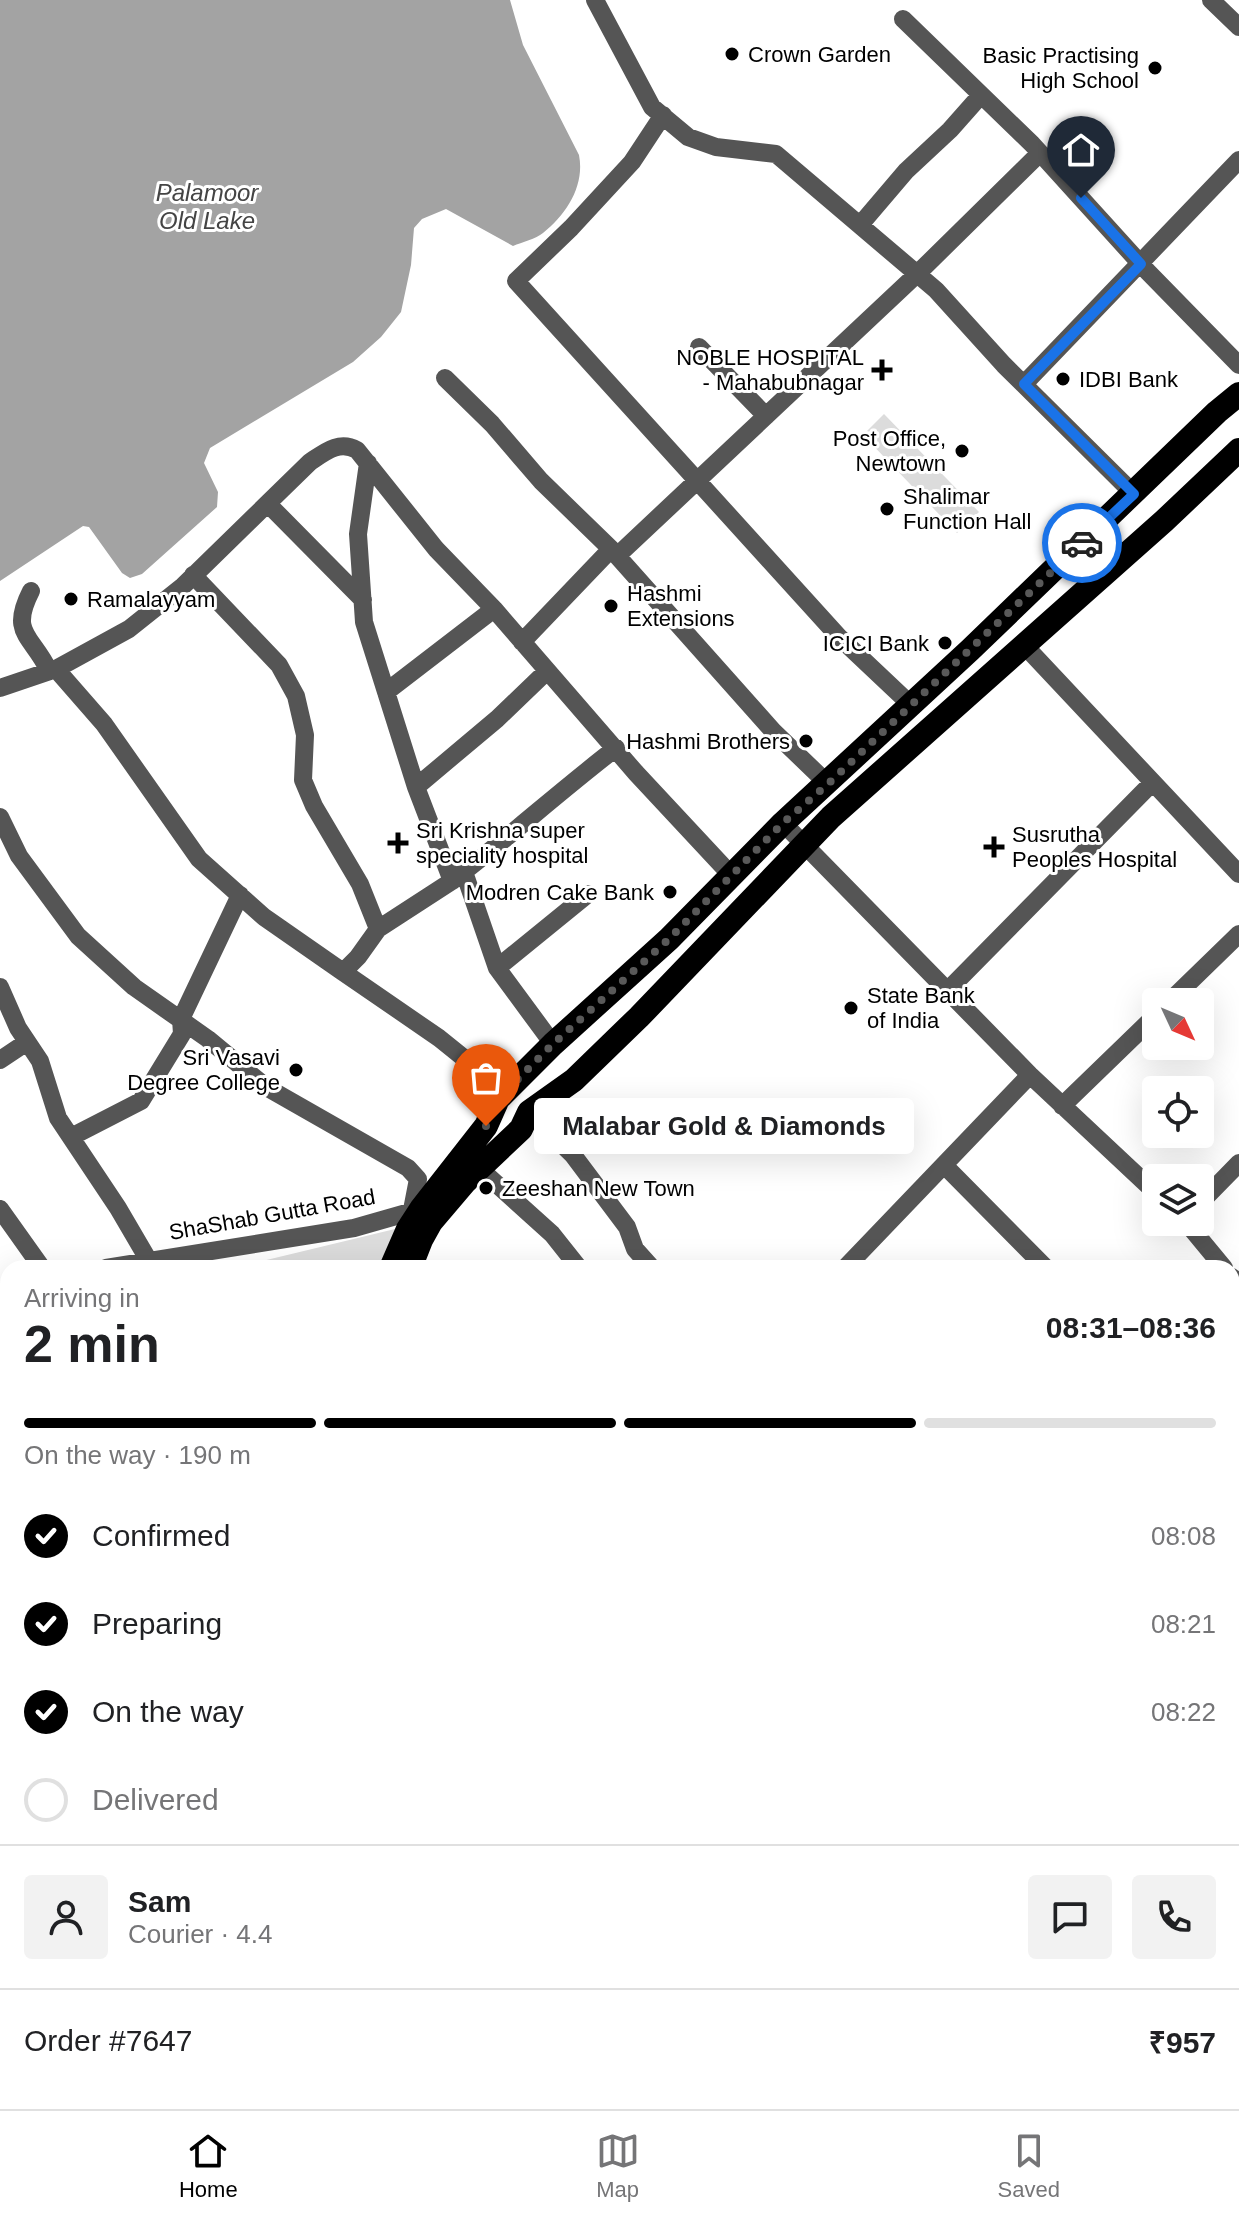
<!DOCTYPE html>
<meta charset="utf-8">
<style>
:root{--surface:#fff;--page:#f2f2f2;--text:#202124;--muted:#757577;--line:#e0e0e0;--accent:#000}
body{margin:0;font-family:Arial,sans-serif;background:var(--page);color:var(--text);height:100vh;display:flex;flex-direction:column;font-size:30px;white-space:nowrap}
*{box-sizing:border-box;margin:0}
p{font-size:26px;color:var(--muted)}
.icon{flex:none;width:44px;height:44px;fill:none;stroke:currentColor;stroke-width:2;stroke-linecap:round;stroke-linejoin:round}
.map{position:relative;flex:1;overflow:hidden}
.side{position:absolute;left:0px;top:1260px;width:1240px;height:850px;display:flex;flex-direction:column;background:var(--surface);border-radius:24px 24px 0 0;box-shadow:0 8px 32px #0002}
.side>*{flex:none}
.needle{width:52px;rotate:134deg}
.controls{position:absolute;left:1142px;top:988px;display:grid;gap:16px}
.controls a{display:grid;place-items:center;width:72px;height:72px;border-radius:8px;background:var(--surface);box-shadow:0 8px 32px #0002;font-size:40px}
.pin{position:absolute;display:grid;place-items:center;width:68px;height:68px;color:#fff;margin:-82px -34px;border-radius:50% 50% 50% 0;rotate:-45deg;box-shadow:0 0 8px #0007}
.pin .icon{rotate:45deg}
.courier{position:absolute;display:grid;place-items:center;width:80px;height:80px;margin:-40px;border:6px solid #1a73e8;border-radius:50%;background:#fff;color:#222;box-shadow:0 2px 10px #0007}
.bubble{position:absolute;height:56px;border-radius:8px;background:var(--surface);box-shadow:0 8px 32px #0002;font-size:26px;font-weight:800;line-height:56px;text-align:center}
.head em{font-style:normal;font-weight:800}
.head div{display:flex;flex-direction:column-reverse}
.head{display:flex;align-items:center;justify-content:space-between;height:136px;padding:0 24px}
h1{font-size:52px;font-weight:800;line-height:60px}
.bar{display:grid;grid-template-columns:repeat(4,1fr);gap:12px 8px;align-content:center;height:96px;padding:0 24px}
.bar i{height:10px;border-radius:6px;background:var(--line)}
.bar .active{background:var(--accent)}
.bar p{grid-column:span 4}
.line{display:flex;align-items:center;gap:20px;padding:0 24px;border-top:2px solid var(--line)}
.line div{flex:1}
.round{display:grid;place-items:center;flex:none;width:84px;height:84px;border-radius:8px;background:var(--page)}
ol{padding:0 24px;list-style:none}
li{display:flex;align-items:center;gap:24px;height:88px}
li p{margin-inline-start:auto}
li .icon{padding:8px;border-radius:50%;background:var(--accent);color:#fff;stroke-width:4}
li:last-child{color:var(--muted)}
li i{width:44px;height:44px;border:4px solid var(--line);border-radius:50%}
.menu{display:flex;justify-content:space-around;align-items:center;height:112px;border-top:2px solid var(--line);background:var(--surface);font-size:22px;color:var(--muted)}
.menu a{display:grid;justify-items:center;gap:4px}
.menu .active{color:var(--accent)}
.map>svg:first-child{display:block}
.green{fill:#dcdcdc}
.water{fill:#a3a3a3}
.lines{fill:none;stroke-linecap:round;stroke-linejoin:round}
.path{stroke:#777;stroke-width:3;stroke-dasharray:2 4;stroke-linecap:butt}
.minor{stroke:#555;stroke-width:18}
.highway{stroke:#000;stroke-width:24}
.done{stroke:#595959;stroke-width:8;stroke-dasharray:0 14.4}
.route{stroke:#1a73e8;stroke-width:10}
.poi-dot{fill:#000;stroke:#fff;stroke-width:3}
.labels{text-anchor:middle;stroke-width:6;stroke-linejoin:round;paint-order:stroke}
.poi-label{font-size:22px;fill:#000;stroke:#fff;text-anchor:start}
.street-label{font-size:22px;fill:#000;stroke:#fff}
.water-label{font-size:24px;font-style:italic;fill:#444;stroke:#fff}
</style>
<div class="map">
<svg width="1239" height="2109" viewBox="0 0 1239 2109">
<rect width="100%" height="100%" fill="#fff"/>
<path class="green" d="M884,414L979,512L957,533L863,435Z
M395,1229L384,1268H233Z"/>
<path class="water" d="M0,0H510L523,45L579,155C585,185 567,214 543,233C536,239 522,242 513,246L446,209L422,219L414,228L411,265L401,312L381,337L353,362L210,448L204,463L218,492L217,507L142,574L130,578L122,573L89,527L83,526L0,581Z"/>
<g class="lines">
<path class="path" d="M0,2098L8,2094"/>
<path class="minor" d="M595,0L652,107L688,137L716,147L776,154L936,290L1004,365L1134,494
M1211,0L1239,27
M903,19L1032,144L1148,272L1239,365
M663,115L632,162L571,228L516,281L839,637L910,704
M860,225L906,171L950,130L981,95
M699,347L766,416
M445,378L492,424L541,481L611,549L773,731L828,784
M1024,384L1239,160
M368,463L358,534L364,622L416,787L452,881L378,929L358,957L343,972L439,1038L475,1067L498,1099
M268,504L363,600
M617,556L917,274L1040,153
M193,575L279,665L296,696L305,735L303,780L314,806L360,884L378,929
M31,591C9,634 32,635 49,671
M522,642L611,549
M1024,645L1239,874
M56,669L104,724L199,859L264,917L343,972
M0,688L56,669L129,629L183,586L310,462C325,452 339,440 357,450L436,549L494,609L636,773L732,876
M386,692L494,609
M416,787L497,719L547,671
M0,817L19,856L78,936L134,987L208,1039L266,1087L408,1168L418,1179L412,1210
M783,823L1030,1075L1156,1193
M464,872L497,968L553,1044
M452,881C508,838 560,791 616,748
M497,968L588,894
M0,987L18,1028L40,1061L58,1118L118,1208L149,1261
M949,989L1152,783
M1169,1002L1239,934
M0,1060L27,1042
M1062,1106L1156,1015
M529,1112L573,1155L627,1227L635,1249L652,1268
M71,1137L141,1101L182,1034L181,1019L240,895
M945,1166L1046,1268
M480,1169L552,1234L579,1268
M1200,1203L1239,1163
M0,1209L42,1268
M1186,1222L1224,1268
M106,1268L354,1228L424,1208
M845,1268L1030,1075
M1232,1277L1239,1284
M0,1301L8,1296
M1232,1455L1239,1462
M0,1467L8,1454
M0,1502L8,1506
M0,1601L8,1584
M0,1645L8,1647
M1232,1748L1239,1755
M1232,1788L1239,1796
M0,1894L8,1878
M0,1917L8,1920
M1232,1950L1239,1943
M0,2057L8,2060
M156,2102L188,2109
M928,2102L933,2109
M74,2109L76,2102
M407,2109V2102
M483,2109L485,2102
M686,2109L691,2102
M1074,2109L1081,2102
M1228,2109L1239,2101"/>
<path class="highway" d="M391,1268L408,1229L421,1209L486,1126L498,1099L553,1044L669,939L783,823L970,650L1217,412L1239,394
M410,1268L421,1240L431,1222L465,1182L521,1129L529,1112L574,1080L639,1017L831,817L1164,521L1239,450
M245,2109L246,2102
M262,2109L263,2102"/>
</g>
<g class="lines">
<path class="done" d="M486,1126L498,1099L553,1044L669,939L783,823L828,784L1082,543"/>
<path class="route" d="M1081,198L1141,264L1024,384L1134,494L1082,543"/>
</g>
<g class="poi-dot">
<circle cx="732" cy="54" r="8"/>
<circle cx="1155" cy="68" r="8"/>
<path d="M878 358h8v8h8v8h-8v8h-8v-8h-8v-8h8z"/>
<circle cx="1063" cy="379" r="8"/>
<circle cx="962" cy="451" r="8"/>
<circle cx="887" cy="509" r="8"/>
<circle cx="71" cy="599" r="8"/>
<circle cx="611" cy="606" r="8"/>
<circle cx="945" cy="643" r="8"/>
<circle cx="806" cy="741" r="8"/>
<path d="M394 831h8v8h8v8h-8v8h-8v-8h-8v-8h8z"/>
<path d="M990 835h8v8h8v8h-8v8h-8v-8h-8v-8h8z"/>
<circle cx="670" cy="892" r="8"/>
<circle cx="851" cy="1008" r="8"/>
<circle cx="296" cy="1070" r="8"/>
<circle cx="486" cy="1188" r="8"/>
</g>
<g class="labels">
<g class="poi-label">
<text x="748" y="62">Crown Garden</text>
<text x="1139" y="63" text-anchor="end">Basic Practising<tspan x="1139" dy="25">High School</tspan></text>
<text x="864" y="365" text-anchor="end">NOBLE HOSPITAL<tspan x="864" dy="25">- Mahabubnagar</tspan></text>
<text x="1079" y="387">IDBI Bank</text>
<text x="946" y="446" text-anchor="end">Post Office,<tspan x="946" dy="25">Newtown</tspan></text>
<text x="903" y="504">Shalimar<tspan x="903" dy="25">Function Hall</tspan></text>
<text x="627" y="601">Hashmi<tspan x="627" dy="25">Extensions</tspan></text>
<text x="87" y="607">Ramalayyam</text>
<text x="929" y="651" text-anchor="end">ICICI Bank</text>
<text x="790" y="749" text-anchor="end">Hashmi Brothers</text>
<text x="416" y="838">Sri Krishna super<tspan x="416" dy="25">speciality hospital</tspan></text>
<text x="1012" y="842">Susrutha<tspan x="1012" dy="25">Peoples Hospital</tspan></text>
<text x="654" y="900" text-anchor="end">Modren Cake Bank</text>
<text x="867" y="1003">State Bank<tspan x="867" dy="25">of India</tspan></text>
<text x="280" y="1065" text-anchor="end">Sri Vasavi<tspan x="280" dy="25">Degree College</tspan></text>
<text x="502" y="1196">Zeeshan New Town</text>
</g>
<g class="street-label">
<text transform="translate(272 1214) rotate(-10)" y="8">ShaShab Gutta Road</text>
</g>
<g class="water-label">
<text x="207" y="201">Palamoor<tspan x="207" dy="28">Old Lake</tspan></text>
</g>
</g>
</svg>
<div class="controls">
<a><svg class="needle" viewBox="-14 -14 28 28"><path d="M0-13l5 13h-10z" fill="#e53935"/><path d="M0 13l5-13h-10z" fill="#757577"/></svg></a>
<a><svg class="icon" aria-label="locate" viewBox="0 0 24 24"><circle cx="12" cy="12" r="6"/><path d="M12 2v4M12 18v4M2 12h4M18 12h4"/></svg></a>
<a><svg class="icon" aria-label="layers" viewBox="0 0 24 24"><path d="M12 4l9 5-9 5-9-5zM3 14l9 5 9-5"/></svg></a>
</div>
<div class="pin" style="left:486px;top:1126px;background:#ea580c"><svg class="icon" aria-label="bag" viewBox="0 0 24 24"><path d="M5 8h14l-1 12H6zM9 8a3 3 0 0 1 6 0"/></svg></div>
<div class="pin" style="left:1081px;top:198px;background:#1f2937"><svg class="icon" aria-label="home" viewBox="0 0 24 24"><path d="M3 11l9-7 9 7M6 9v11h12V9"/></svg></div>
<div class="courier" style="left:1082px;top:543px"><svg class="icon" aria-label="car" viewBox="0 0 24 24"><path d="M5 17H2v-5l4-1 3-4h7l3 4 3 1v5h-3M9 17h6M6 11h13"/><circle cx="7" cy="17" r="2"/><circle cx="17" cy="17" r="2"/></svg></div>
<div class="bubble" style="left:534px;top:1098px;width:380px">Malabar Gold &amp; Diamonds</div>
<section class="side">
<div class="head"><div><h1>2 min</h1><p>Arriving in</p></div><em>08:31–08:36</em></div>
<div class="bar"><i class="active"></i><i class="active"></i><i class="active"></i><i></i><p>On the way · 190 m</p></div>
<ol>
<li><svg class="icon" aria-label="check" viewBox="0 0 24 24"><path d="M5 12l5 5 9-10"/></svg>Confirmed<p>08:08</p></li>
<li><svg class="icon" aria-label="check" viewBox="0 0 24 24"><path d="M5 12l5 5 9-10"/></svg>Preparing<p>08:21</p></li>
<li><svg class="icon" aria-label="check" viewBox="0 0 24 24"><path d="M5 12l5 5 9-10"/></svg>On the way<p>08:22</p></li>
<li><i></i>Delivered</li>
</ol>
<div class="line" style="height:144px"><a class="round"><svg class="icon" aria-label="person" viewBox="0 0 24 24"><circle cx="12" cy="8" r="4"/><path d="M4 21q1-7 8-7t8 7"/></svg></a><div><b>Sam</b><p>Courier · 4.4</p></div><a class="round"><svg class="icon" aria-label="chat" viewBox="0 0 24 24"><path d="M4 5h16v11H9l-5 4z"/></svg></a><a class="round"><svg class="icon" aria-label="phone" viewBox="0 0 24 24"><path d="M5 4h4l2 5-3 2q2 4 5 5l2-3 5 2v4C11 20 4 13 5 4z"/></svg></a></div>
<div class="line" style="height:104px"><div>Order #7647</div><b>₹957</b></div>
</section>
</div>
<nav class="menu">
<a class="active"><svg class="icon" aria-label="home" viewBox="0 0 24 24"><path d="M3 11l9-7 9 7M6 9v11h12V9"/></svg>Home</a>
<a><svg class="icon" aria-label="map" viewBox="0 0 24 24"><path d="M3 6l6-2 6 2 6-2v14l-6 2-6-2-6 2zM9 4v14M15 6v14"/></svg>Map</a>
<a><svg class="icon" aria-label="saved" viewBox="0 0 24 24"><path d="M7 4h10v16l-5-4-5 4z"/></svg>Saved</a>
</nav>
